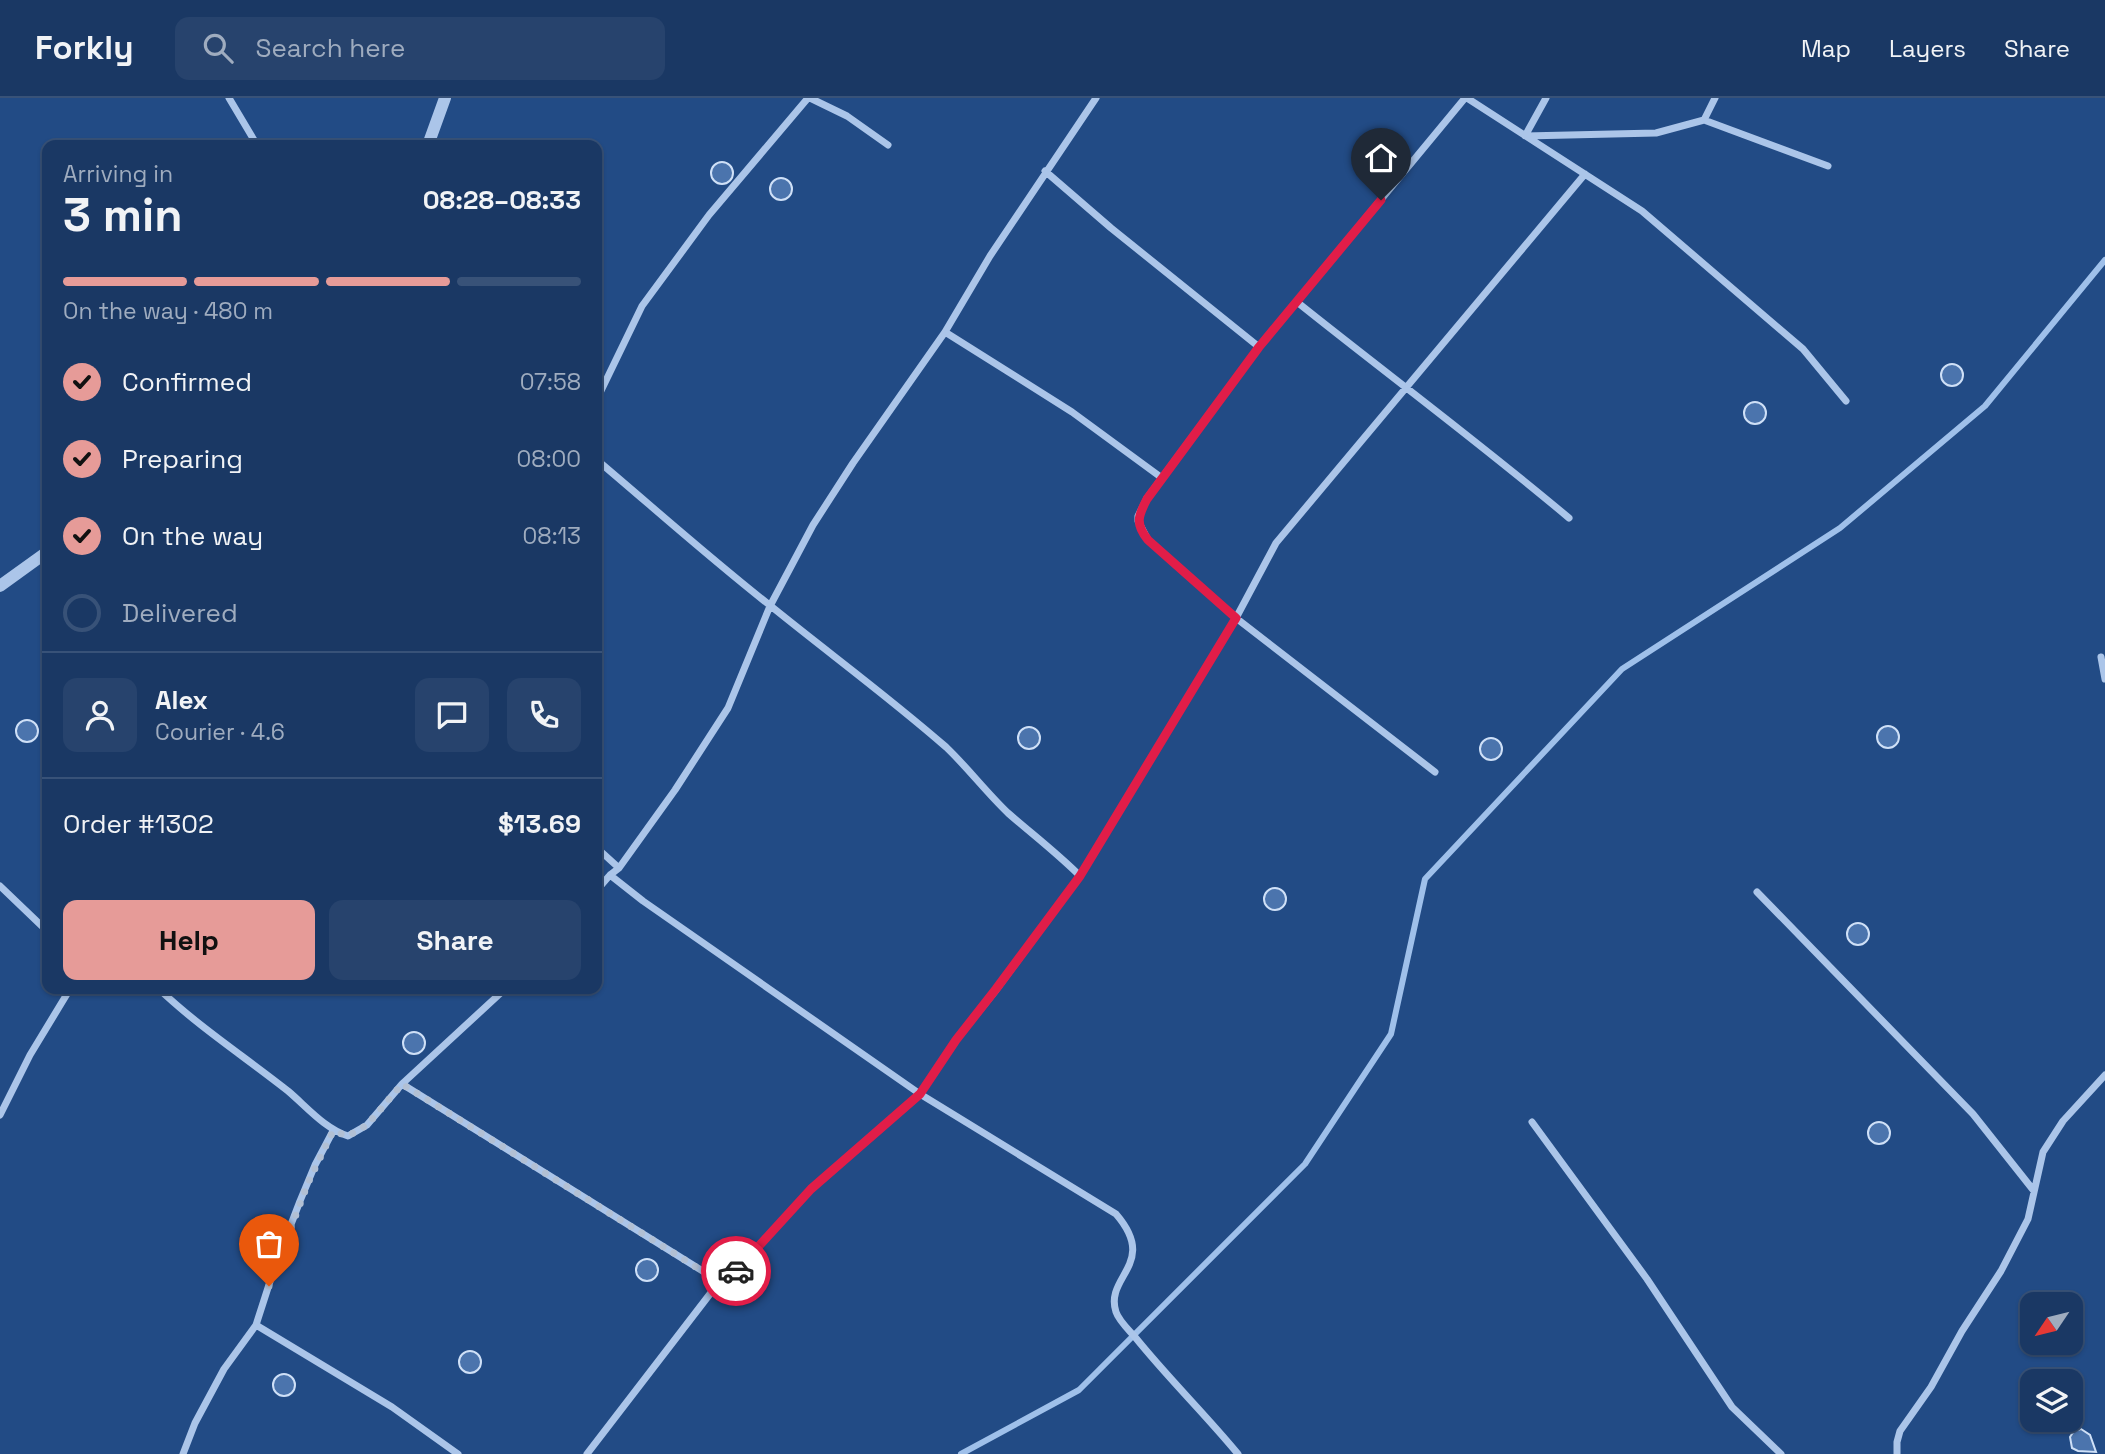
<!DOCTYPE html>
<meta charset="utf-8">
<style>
:root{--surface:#1a3864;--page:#27436d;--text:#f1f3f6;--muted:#9facbf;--line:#385278;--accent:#e69b98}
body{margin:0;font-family:"Space Grotesk",sans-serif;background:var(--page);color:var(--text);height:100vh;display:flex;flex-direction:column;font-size:26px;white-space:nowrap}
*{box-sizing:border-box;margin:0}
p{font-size:23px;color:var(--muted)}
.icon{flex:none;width:38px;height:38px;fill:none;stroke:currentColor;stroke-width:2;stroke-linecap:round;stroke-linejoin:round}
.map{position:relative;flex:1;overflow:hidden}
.panel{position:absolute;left:42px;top:42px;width:560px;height:854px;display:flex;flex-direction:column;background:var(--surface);border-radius:14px;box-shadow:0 2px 5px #0004,0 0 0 2px var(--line)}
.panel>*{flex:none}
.needle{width:46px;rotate:235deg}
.buttons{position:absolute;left:2020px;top:1194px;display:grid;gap:14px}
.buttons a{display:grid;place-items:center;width:63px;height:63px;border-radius:14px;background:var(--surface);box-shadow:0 2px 5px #0004,0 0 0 2px var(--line);font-size:35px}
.pin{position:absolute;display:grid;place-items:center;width:60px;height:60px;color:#fff;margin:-72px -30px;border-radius:50% 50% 50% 0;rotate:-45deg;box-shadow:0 0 7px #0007}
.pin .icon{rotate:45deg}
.courier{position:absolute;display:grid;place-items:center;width:70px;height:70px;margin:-35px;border:5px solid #e11d48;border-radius:50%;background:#fff;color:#222;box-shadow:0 2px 9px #0007}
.summary em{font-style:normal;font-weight:700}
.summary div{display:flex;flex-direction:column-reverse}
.summary{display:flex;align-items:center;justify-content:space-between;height:119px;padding:0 21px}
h1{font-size:46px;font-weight:700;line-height:52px}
.bar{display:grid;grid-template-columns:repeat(4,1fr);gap:10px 7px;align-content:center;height:84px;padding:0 21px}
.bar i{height:9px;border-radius:5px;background:var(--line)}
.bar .active{background:var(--accent)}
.bar p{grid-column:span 4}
.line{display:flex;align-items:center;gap:18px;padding:0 21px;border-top:2px solid var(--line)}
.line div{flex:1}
.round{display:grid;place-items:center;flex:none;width:74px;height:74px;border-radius:14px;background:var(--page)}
ol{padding:0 21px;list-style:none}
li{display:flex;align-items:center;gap:21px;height:77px}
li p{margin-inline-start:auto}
li .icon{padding:7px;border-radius:50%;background:var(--accent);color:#111;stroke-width:4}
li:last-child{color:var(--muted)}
li i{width:38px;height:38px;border:4px solid var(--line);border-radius:50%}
.action{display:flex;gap:14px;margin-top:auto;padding:14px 21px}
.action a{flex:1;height:80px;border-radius:14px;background:var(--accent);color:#111;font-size:28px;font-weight:700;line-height:80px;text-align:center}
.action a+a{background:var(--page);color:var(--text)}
header{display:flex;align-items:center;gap:42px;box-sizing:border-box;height:98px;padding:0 35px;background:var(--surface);border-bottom:2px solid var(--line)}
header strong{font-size:33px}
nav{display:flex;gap:38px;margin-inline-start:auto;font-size:24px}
.search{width:490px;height:63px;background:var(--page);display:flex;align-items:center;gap:18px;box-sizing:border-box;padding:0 24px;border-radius:14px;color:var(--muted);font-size:26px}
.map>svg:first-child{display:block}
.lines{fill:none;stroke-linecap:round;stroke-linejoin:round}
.stream{stroke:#9fc0ea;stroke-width:6}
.building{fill:#4b74ad;stroke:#cfe0f7;stroke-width:2}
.minor{stroke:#abc5e9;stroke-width:7}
.tertiary{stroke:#abc5e9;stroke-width:12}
.done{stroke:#b2c0d4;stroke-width:7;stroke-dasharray:0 12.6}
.route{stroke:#e11d48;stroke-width:9}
</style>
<header>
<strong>Forkly</strong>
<div class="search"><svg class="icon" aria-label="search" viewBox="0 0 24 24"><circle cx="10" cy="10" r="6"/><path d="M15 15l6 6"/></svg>Search here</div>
<nav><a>Map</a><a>Layers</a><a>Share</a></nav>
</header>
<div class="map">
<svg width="2105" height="1356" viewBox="0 0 2105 1356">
<rect width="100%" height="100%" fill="#224b85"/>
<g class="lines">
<path class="stream" d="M961,1356L1079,1292L1305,1066L1391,936L1425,781L1622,571L1840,430L1985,308L2105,162"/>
</g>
<path class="building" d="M711 75a11 11 0 1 1 22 0a11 11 0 1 1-22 0Z
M770 91a11 11 0 1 1 22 0a11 11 0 1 1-22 0Z
M1941 277a11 11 0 1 1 22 0a11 11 0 1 1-22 0Z
M1744 315a11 11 0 1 1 22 0a11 11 0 1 1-22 0Z
M16 633a11 11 0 1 1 22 0a11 11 0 1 1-22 0Z
M1877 639a11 11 0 1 1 22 0a11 11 0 1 1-22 0Z
M1018 640a11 11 0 1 1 22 0a11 11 0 1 1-22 0Z
M1480 651a11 11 0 1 1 22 0a11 11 0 1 1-22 0Z
M1264 801a11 11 0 1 1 22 0a11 11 0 1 1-22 0Z
M1847 836a11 11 0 1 1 22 0a11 11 0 1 1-22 0Z
M403 945a11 11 0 1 1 22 0a11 11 0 1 1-22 0Z
M1868 1035a11 11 0 1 1 22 0a11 11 0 1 1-22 0Z
M636 1172a11 11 0 1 1 22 0a11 11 0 1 1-22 0Z
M459 1264a11 11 0 1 1 22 0a11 11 0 1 1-22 0Z
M273 1287a11 11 0 1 1 22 0a11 11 0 1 1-22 0Z
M2081,1331L2090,1337L2096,1354L2078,1353L2072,1350L2070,1339L2074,1333Z"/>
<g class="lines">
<path class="minor" d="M229,0L257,47
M810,0L847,18L888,47
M1467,0L1642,113L1803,251L1846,303
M1546,0L1525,38L1656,35L1704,22L1828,68
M1704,22L1715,0
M1045,73L1111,130L1259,249
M1297,204C1387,276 1480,345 1569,420
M945,234L1072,314L1162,380
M597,301L642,208L709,117L808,0
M597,362C655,411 712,462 772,509C830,556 890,600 946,649C968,670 986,694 1008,715C1032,736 1057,755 1080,778
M2101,559L2105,581
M1435,674L1236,520L1148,442L1138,423V418L1147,400L1259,249L1465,0
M597,750L619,770
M610,777L619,770L675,692L728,610L770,508L813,427L853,365L945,234L990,158L1096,0
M0,788L47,833
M597,792L610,777L643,803L920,996L1116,1116C1159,1166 1104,1178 1116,1214C1119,1223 1129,1232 1135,1239C1168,1280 1205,1316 1238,1356
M1757,794L1973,1016L2034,1093
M159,891C199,929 245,959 288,993C307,1009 324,1030 348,1038L367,1027L402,986L505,891
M402,986L709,1177L723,1179L734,1175L811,1091L920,996L956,942L996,892L1080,778L1236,520L1276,445L1585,76
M0,1017L30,957L70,891
M1532,1024L1647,1181L1732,1309L1781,1356
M256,1227L392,1309L458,1356
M183,1356L195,1325L224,1271L256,1227L275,1168L300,1103L315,1067L333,1033
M587,1356L723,1179
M1897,1356V1344L1900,1333L1931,1289L1962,1233L2001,1173L2028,1121L2043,1054L2063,1023L2105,977"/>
<path class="tertiary" d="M428,47L445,0
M0,488L47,454"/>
</g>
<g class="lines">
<path class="done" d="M269,1188L308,1085L333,1033L348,1038L367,1027L402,986L709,1177L723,1179L736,1173"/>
<path class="route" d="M736,1173L811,1091L920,996L956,942L996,891L1080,778L1236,520L1148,442C1135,426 1138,418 1147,401L1259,249L1381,102"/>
</g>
</svg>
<div class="buttons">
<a><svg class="needle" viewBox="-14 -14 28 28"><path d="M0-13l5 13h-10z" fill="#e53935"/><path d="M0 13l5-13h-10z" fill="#9facbf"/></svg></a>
<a><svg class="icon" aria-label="layers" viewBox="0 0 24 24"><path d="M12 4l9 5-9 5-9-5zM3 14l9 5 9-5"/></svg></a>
</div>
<div class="pin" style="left:269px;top:1188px;background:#ea580c"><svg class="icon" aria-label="bag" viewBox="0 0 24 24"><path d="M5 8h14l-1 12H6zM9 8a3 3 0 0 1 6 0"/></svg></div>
<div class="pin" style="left:1381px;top:102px;background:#1f2937"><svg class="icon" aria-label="home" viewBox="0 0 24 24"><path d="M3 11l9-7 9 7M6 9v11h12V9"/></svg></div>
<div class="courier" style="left:736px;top:1173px"><svg class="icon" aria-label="car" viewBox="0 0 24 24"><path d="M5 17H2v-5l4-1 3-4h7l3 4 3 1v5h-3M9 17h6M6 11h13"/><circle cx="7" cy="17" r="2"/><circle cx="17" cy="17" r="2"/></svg></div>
<section class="panel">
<div class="summary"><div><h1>3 min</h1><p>Arriving in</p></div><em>08:28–08:33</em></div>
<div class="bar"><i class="active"></i><i class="active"></i><i class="active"></i><i></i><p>On the way · 480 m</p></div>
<ol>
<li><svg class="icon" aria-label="check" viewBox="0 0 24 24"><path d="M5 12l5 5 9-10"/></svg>Confirmed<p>07:58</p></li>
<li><svg class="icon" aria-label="check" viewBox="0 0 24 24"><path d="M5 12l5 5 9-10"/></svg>Preparing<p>08:00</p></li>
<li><svg class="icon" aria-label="check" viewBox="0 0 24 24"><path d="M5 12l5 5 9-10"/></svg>On the way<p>08:13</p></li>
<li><i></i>Delivered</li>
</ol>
<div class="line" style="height:126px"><a class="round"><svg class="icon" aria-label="person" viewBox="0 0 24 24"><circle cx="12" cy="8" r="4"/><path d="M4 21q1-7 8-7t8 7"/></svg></a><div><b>Alex</b><p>Courier · 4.6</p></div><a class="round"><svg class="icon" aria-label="chat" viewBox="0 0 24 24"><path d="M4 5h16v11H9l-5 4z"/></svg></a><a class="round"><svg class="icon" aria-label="phone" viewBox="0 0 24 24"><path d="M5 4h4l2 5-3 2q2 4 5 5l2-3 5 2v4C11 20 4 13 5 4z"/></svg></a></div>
<div class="line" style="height:91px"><div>Order #1302</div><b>$13.69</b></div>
<div class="action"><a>Help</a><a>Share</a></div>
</section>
</div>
